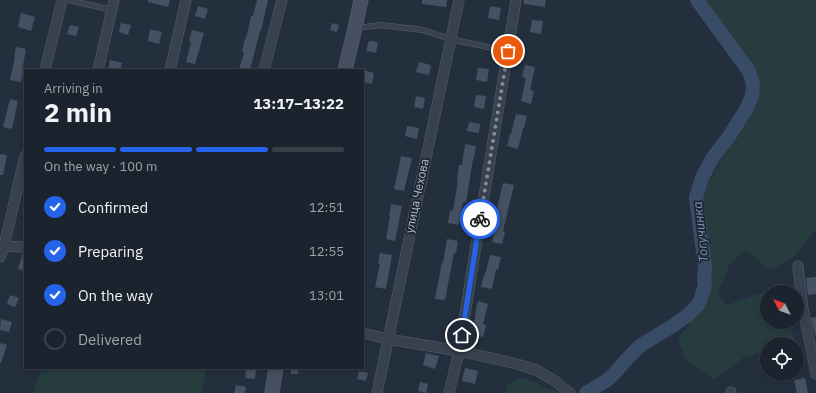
<!DOCTYPE html>
<meta charset="utf-8">
<style>
:root{--surface:#1b232e;--page:#242b36;--text:#f1f3f6;--muted:#a0a4aa;--line:#39404a;--accent:#2563eb}
body{margin:0;font-family:"IBM Plex Sans",sans-serif;background:var(--page);color:var(--text);height:100vh;display:flex;flex-direction:column;font-size:15px;white-space:nowrap}
*{box-sizing:border-box;margin:0}
p{font-size:13px;color:var(--muted)}
.icon{flex:none;width:22px;height:22px;fill:none;stroke:currentColor;stroke-width:2;stroke-linecap:round;stroke-linejoin:round}
.map{position:relative;flex:1;overflow:hidden}
.drawer{position:absolute;left:24px;top:69px;width:340px;height:300px;display:flex;flex-direction:column;background:var(--surface);border-radius:0px;box-shadow:0 2px 6px #0003,0 0 0 1px var(--line)}
.drawer>*{flex:none}
.needle{width:26px;rotate:312deg}
.buttons{position:absolute;left:760px;top:285px;display:grid;gap:8px}
.buttons a{display:grid;place-items:center;width:44px;height:44px;border-radius:50%;background:var(--surface);box-shadow:0 2px 6px #0003,0 0 0 1px var(--line);font-size:20px}
.pin{position:absolute;display:grid;place-items:center;width:34px;height:34px;color:#fff;margin:-17px;border:2px solid #fff;border-radius:50%;box-shadow:0 1px 4px #0007}
.courier{position:absolute;display:grid;place-items:center;width:40px;height:40px;margin:-20px;border:3px solid #2563eb;border-radius:50%;background:#fff;color:#222;box-shadow:0 1px 5px #0007}
.head em{font-style:normal;font-weight:700}
.head div{display:flex;flex-direction:column-reverse}
.head{display:flex;align-items:center;justify-content:space-between;height:68px;padding:0 20px}
h1{font-size:26px;font-weight:700;line-height:30px}
.bar{display:grid;grid-template-columns:repeat(4,1fr);gap:6px 4px;align-content:center;height:48px;padding:0 20px}
.bar i{height:5px;border-radius:3px;background:var(--line)}
.bar .active{background:var(--accent)}
.bar p{grid-column:span 4}
ol{padding:0 20px;list-style:none}
li{display:flex;align-items:center;gap:12px;height:44px}
li p{margin-inline-start:auto}
li .icon{padding:4px;border-radius:50%;background:var(--accent);color:#fff;stroke-width:4}
li:last-child{color:var(--muted)}
li i{width:22px;height:22px;border:2px solid var(--line);border-radius:50%}
.map>svg:first-child{display:block}
.green{fill:#263c3f}
.lines{fill:none;stroke-linecap:round;stroke-linejoin:round}
.river{stroke:#394c67;stroke-width:14}
.building{fill:#455162}
.lane-casing{stroke:#565f6c;stroke-width:6}
.street-casing{stroke:#565f6c;stroke-width:11}
.secondary-casing{stroke:#565f6c;stroke-width:15}
.lane{stroke:#38414e;stroke-width:5}
.street{stroke:#38414e;stroke-width:10}
.secondary{stroke:#465061;stroke-width:14}
.done{stroke:#828b98;stroke-width:4;stroke-dasharray:0 7.2}
.route{stroke:#2563eb;stroke-width:5}
.labels{text-anchor:middle;stroke-width:3.5;stroke-linejoin:round;paint-order:stroke}
.street-label{font-size:12px;fill:#b4bcc9;stroke:#1d2633}
.water-label{font-size:13px;font-style:italic;fill:#7c92b1;stroke:#1d2633}
</style>
<div class="map">
<svg width="816" height="393" viewBox="0 0 816 393">
<rect width="100%" height="100%" fill="#242f3e"/>
<path class="green" d="M697,0H816V230L795,255L771,270L746,251L730,263L718,294L727,305L779,287L781,292H767V322H789L796,344H767V354L747,355L714,380L686,360L678,339L708,297L706,234L702,195L760,87L753,84L749,71Z
M42,368H206L201,393H33Z
M522,377L553,390L557,393H505L508,384Z"/>
<g class="lines">
<path class="river" d="M586,393L606,381L614,374L626,360L641,345L671,327L688,315L698,305L701,298L705,285L704,279L705,268L696,197L702,178L713,157L728,138L745,111L752,96L753,84L749,71L697,0"/>
</g>
<path class="building" d="M148,0H170L168,7L148,2Z
M257,0H268L261,31H260L250,70H239L244,52L242,51L245,39H246L251,16H253Z
M422,0H447L446,7L422,4Z
M524,0H546L545,7L524,4Z
M198,6L208,9L205,19L195,16Z
M490,6L501,8L499,20L488,18Z
M21,13L35,17L31,31L18,27Z
M532,20L543,21L541,34L530,32Z
M121,23L131,25L128,35L119,32Z
M332,23L339,25L337,32L330,30Z
M70,25L79,27L76,36L67,34Z
M150,29L162,32L159,44L148,41Z
M192,30L204,33L195,64L186,62L191,42L189,41Z
M369,41L378,42L376,53L366,51Z
M16,47L26,49L22,71H23L21,82L10,80L15,57H14Z
M110,60L122,63L120,70H108Z
M419,62L431,65L429,75L416,72Z
M525,65L535,67L530,90L534,91L531,104L521,101L526,78L522,77Z
M478,68L489,69L487,82L476,80Z
M364,70L374,73L372,84L363,82Z
M476,95L486,96L484,109L474,107Z
M416,96L425,98L423,109L414,107Z
M10,99L18,101L12,129L3,127Z
M516,114L527,116L524,128H523L518,149L507,146L510,134H511Z
M469,122L480,124L479,133L467,131Z
M407,126L419,128L417,139L405,136Z
M465,144L476,146L474,159H473L466,202H463L459,225L448,223L450,210L453,211L458,180L457,179L459,165H462Z
M0,154L7,155L3,175H0Z
M401,156L412,158L404,191L394,189Z
M503,183L514,185L503,231L505,232L502,244L492,242L498,218L495,217Z
M391,204L402,206L395,241L386,239L390,216H389Z
M447,239L458,241L456,253H454L445,300L435,299L442,262L443,263Z
M23,253H25V271L18,269Z
M380,253L392,255L386,289L375,287L380,264L378,263Z
M490,255L501,257L498,270L496,269L492,289L481,287L484,274L485,275Z
M816,277V294L808,295L806,278Z
M10,295L19,298L15,307L7,304Z
M478,301L488,304L483,324L486,325L483,337L471,334L476,314H475Z
M816,317V335H815L811,318Z
M1,319L12,322L9,332L0,330Z
M0,343L7,345L1,363H0Z
M426,353L439,356L435,369L423,365Z
M246,368L256,369L255,379L245,378Z
M291,368H298V374H291Z
M465,368L478,371L475,384L462,381Z
M359,371L368,373L366,381L357,379Z
M805,378L808,393H797L794,380Z
M420,382L428,384L426,393L418,391Z
M236,385L246,387L245,393H234Z"/>
<g class="lines">
<g class="lane-casing">
<path id="lane" d="M69,0L112,10
M356,28L381,25L423,30L450,39L507,51"/>
</g>
<g class="street-casing">
<path id="street" d="M45,70L62,0
M98,70L114,0
M170,70L186,0
M264,70L282,0
M0,244L4,246L25,247
M0,257L4,246L25,156
M798,266L803,309L816,374
M363,333L388,339L459,351L517,364L536,370L552,379L570,393
M731,392V393
M377,393L459,0
M449,393L459,351L516,0"/>
</g>
<g class="secondary-casing">
<path id="secondary" d="M345,70L355,28L361,0
M272,393L276,368"/>
</g>
<use href="#lane" class="lane"/>
<use href="#street" class="street"/>
<use href="#secondary" class="secondary"/>
</g>
<g class="lines">
<path class="done" d="M480,219L508,51"/>
<path class="route" d="M462,335L480,219"/>
</g>
<g class="labels">
<g class="street-label">
<text transform="translate(417 196) rotate(-78)" y="4">улица Чехова</text>
</g>
<g class="water-label">
<text transform="translate(700 232) rotate(-96)" y="5">Тогучинка</text>
</g>
</g>
</svg>
<div class="buttons">
<a><svg class="needle" viewBox="-14 -14 28 28"><path d="M0-13l5 13h-10z" fill="#e53935"/><path d="M0 13l5-13h-10z" fill="#a0a4aa"/></svg></a>
<a><svg class="icon" aria-label="locate" viewBox="0 0 24 24"><circle cx="12" cy="12" r="6"/><path d="M12 2v4M12 18v4M2 12h4M18 12h4"/></svg></a>
</div>
<div class="pin" style="left:508px;top:51px;background:#ea580c"><svg class="icon" aria-label="bag" viewBox="0 0 24 24"><path d="M5 8h14l-1 12H6zM9 8a3 3 0 0 1 6 0"/></svg></div>
<div class="pin" style="left:462px;top:335px;background:#1f2937"><svg class="icon" aria-label="home" viewBox="0 0 24 24"><path d="M3 11l9-7 9 7M6 9v11h12V9"/></svg></div>
<div class="courier" style="left:480px;top:219px"><svg class="icon" aria-label="bike" viewBox="0 0 24 24"><circle cx="6" cy="16" r="4"/><circle cx="18" cy="16" r="4"/><path d="M6 16l4-8h5l3 8M10 8l3 8H6M13 5h3"/></svg></div>
<section class="drawer">
<div class="head"><div><h1>2 min</h1><p>Arriving in</p></div><em>13:17–13:22</em></div>
<div class="bar"><i class="active"></i><i class="active"></i><i class="active"></i><i></i><p>On the way · 100 m</p></div>
<ol>
<li><svg class="icon" aria-label="check" viewBox="0 0 24 24"><path d="M5 12l5 5 9-10"/></svg>Confirmed<p>12:51</p></li>
<li><svg class="icon" aria-label="check" viewBox="0 0 24 24"><path d="M5 12l5 5 9-10"/></svg>Preparing<p>12:55</p></li>
<li><svg class="icon" aria-label="check" viewBox="0 0 24 24"><path d="M5 12l5 5 9-10"/></svg>On the way<p>13:01</p></li>
<li><i></i>Delivered</li>
</ol>
</section>
</div>
